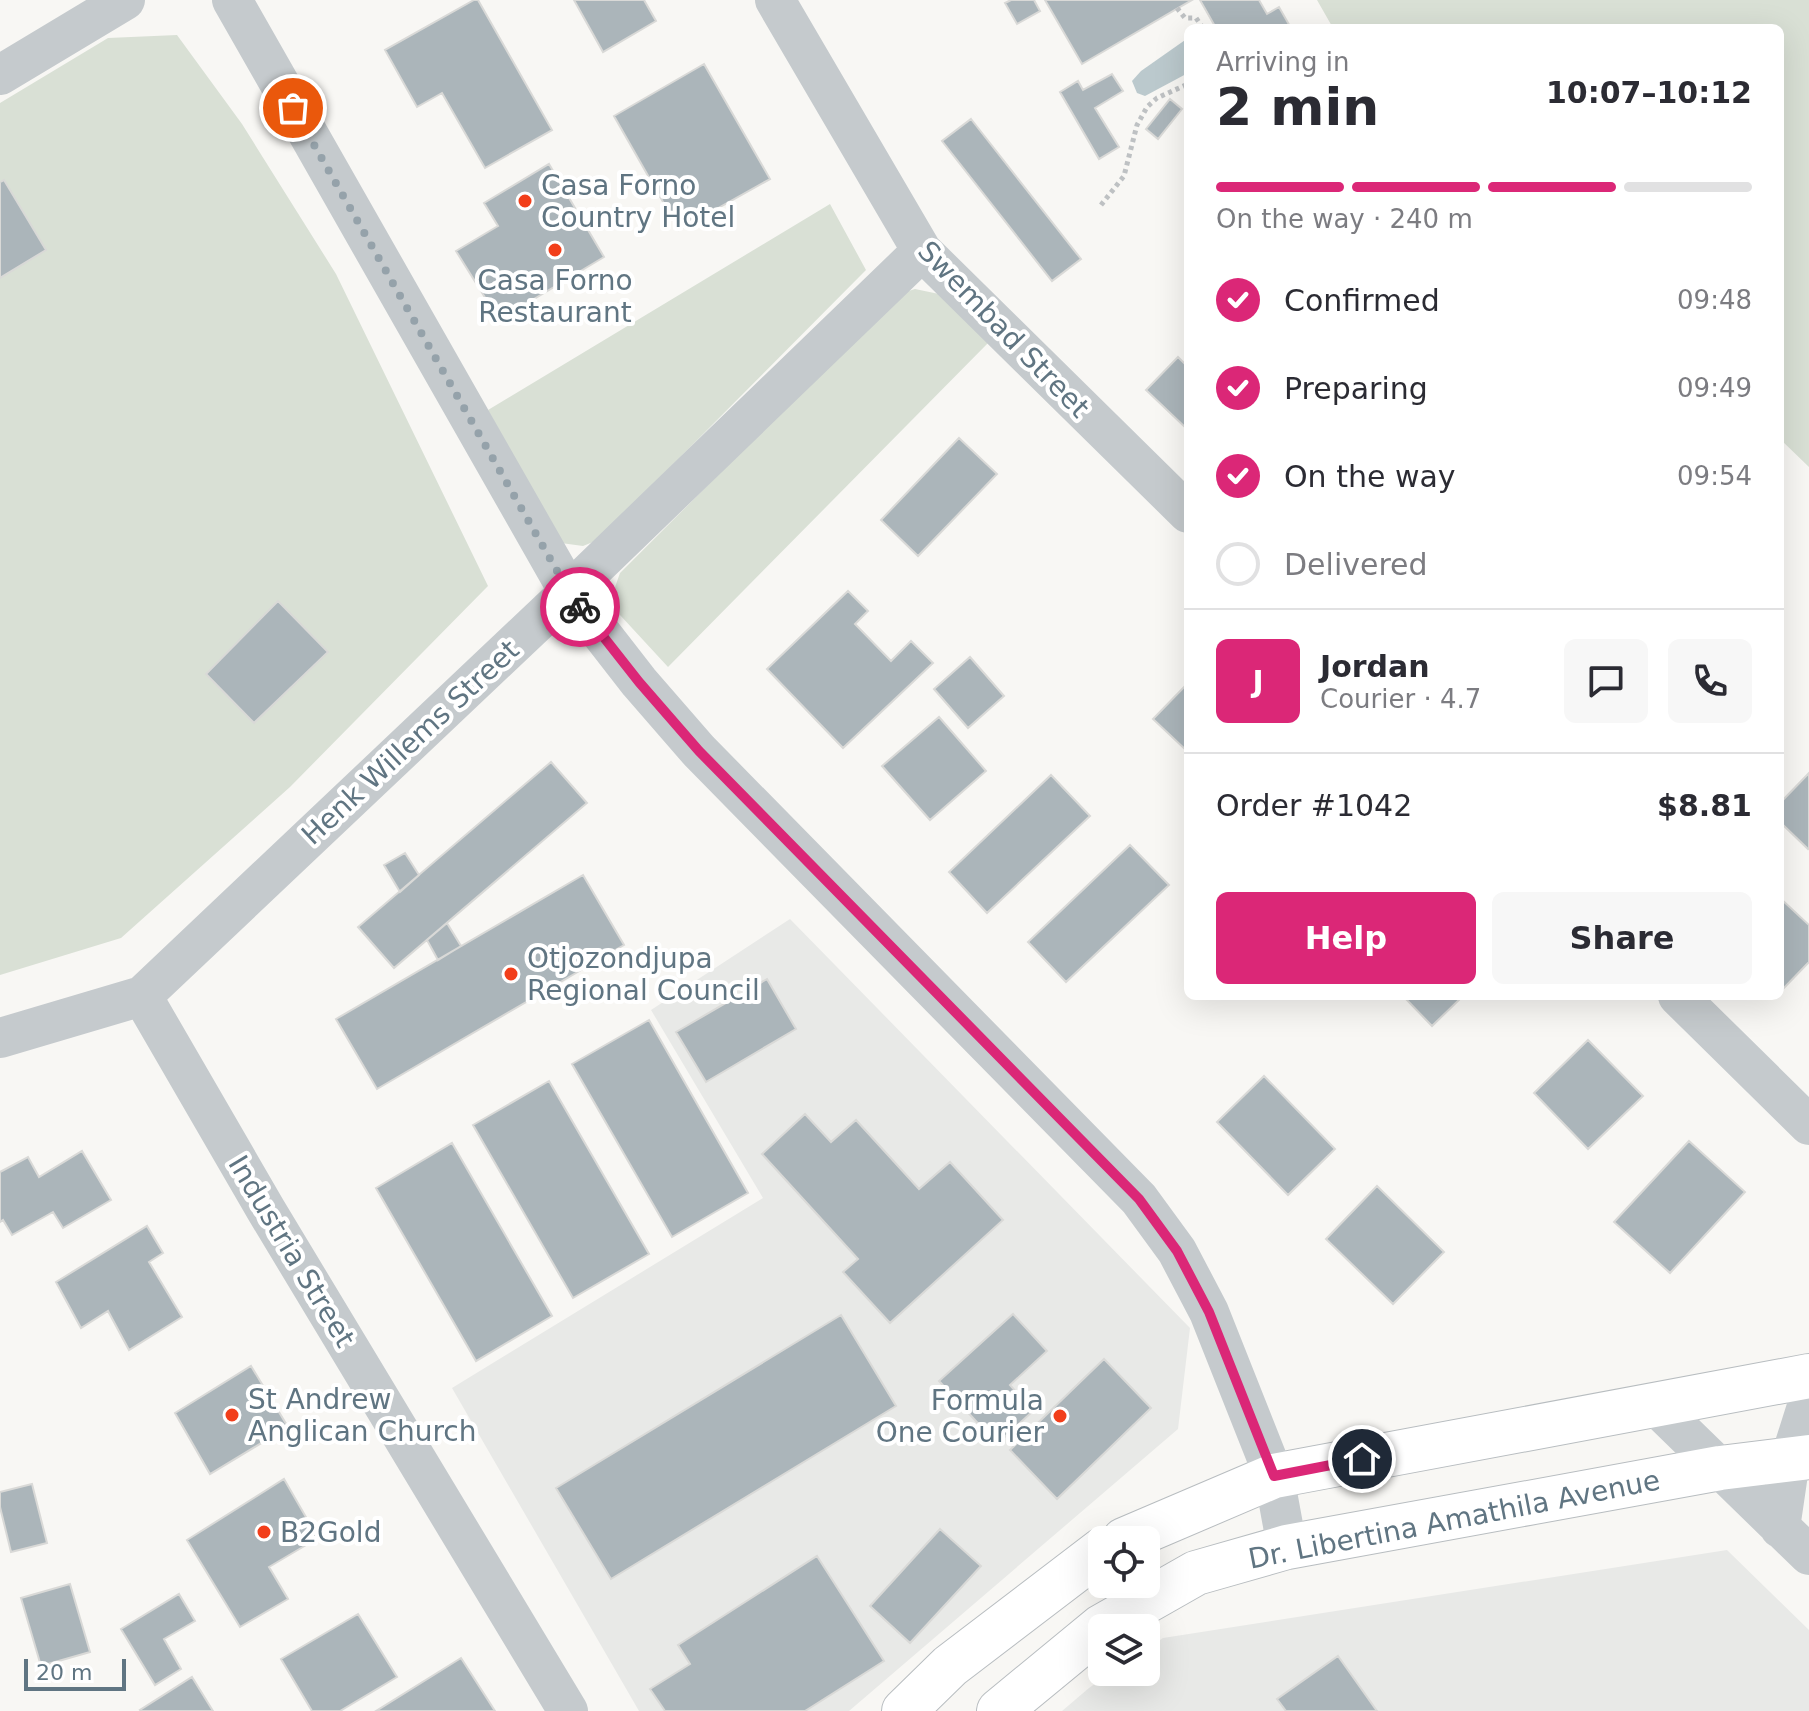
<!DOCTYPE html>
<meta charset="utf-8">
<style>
:root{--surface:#fff;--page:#f7f7f7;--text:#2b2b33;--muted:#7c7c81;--line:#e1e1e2;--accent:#db2777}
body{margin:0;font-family:"DejaVu Sans",sans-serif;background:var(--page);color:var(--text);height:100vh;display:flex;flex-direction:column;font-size:30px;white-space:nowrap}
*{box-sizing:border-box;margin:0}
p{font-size:26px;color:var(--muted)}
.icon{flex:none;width:44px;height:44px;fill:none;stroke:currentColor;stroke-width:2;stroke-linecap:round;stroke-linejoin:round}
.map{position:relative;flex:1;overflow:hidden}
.drawer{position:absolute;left:1184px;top:24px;width:600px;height:976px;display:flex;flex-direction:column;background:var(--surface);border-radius:12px;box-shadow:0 8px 32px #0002}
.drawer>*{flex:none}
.tools{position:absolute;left:1088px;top:1526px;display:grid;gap:16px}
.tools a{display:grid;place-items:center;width:72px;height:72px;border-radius:12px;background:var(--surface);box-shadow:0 8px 32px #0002;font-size:40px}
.scale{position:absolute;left:24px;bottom:20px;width:102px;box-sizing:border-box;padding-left:8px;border:4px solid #607582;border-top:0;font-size:22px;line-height:28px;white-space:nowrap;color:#607582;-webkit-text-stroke:6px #fff;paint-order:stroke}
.pin{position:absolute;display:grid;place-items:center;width:68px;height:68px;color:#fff;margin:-34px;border:4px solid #fff;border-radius:50%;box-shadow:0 2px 8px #0007}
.courier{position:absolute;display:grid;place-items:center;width:80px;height:80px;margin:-40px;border:6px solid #db2777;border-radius:50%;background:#fff;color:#222;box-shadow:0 2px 10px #0007}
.headline em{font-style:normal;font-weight:800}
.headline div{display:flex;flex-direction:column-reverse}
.headline{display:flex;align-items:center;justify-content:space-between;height:136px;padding:0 32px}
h1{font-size:52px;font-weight:800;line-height:60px}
.bar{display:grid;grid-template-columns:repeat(4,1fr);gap:12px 8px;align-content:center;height:96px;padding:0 32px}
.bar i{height:10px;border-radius:6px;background:var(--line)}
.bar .active{background:var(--accent)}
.bar p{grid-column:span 4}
.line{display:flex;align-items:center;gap:20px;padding:0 32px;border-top:2px solid var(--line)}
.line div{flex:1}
.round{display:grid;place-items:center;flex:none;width:84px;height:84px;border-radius:12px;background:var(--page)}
ol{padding:0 32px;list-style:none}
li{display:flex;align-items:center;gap:24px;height:88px}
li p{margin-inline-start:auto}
li .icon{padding:8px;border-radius:50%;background:var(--accent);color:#fff;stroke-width:4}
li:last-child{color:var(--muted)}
li i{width:44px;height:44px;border:4px solid var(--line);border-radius:50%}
.action{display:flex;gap:16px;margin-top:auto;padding:16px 32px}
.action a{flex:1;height:92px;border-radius:12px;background:var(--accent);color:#fff;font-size:32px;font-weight:800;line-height:92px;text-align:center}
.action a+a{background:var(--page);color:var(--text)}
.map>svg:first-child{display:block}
.built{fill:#e8e9e7}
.green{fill:#d9e0d5}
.water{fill:#bbc9cd}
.building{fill:#abb5ba;stroke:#d9d9d7;stroke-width:2}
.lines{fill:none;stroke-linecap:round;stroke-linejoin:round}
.primary-casing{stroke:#b8bdc0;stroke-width:46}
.path{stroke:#bec1c3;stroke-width:5;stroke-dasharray:4 4;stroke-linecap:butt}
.street{stroke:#c5cacd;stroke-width:40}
.primary{stroke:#fff;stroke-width:44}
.done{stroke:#95a2aa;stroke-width:8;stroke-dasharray:0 14.4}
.route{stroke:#db2777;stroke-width:10}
.poi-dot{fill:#f23e1a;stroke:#fff;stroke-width:3}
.labels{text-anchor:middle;stroke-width:8;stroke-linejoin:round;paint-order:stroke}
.poi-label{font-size:28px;fill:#607582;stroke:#fff;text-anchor:start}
.street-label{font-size:28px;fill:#607582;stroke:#fff}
</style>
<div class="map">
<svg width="1809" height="1711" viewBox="0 0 1809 1711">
<rect width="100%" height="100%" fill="#f8f7f4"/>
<path class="built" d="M790,919L1190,1328L1178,1429L849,1711H639L452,1388L763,1198L651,1010Z
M1727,1550L1809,1630V1711H1062L1089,1688L1112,1672H1146V1650L1163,1638Z"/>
<path class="green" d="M1317,0H1809V467L1780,439V28H1333Z
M177,35L242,124L336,274L488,586L290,787L121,938L0,975V103L108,38Z
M830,204L866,270L598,540L583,546L561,543L488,410Z
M915,289L939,294L990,341L668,667L620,615L614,590L620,573L899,294Z"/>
<path class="water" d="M1188,38V73L1145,96L1137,93L1132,81L1141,71Z"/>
<path class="building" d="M474,0H478L552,130L485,168L442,93L417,107L385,50Z
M574,0H644L656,21L603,52Z
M1011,0H1034L1040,11L1017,24L1005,3Z
M1045,0H1192L1082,64Z
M1200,0H1259L1267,14L1279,7L1291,28H1216Z
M704,64L770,179L679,230L614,116Z
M1112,74L1123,91L1095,108L1119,147L1099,159L1060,92L1078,81L1083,90Z
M1170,99L1182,109L1158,139L1146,129Z
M971,119L1081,259L1052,281L942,141Z
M549,164L604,257L499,320L456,251L498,226L484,203Z
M4,180L46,250L0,278V182Z
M1178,357L1188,367V430L1146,390Z
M959,438L997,474L918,556L881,520Z
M848,591L868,611L855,624L891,661L911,641L933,663L843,748L767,669Z
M278,601L328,652L254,723L206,674Z
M970,657L1004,696L968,728L934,689Z
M1188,683V752L1153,719Z
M939,717L986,771L930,820L882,766Z
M551,762L587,803L394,968L358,927Z
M1809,773V848L1808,849L1780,822V803Z
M1051,775L1090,816L987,913L949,872Z
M1130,845L1169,885L1066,982L1028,942Z
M405,853L419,875L400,892L384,865Z
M583,875L624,945L377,1089L336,1019Z
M1780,898L1809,925V962L1780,992Z
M447,923L461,946L438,960L427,940Z
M767,979L796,1029L706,1082L676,1032Z
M1403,996H1463L1432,1026Z
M649,1020L748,1193L672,1237L572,1064Z
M1588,1040L1643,1096L1588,1149L1534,1093Z
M1264,1076L1335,1149L1288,1195L1217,1122Z
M549,1081L649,1254L573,1298L473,1125Z
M805,1114L831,1142L856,1120L919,1189L950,1162L1003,1220L890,1323L843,1272L858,1259L762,1154Z
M1689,1141L1745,1192L1670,1273L1614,1222Z
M452,1143L552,1316L476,1361L376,1188Z
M82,1151L111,1200L63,1228L53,1212L12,1235L3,1220L0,1222V1172L28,1157L39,1177Z
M1377,1186L1444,1252L1393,1304L1326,1239Z
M147,1226L163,1253L149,1262L182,1317L129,1350L108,1311L81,1328L56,1282Z
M1013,1314L1047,1351L1010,1385L1033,1411L997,1444L939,1381Z
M841,1315L896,1406L611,1579L556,1488Z
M1104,1359L1151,1408L1057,1499L1010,1450Z
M251,1366L288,1427L210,1474L175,1413Z
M284,1479L318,1538L269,1567L288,1599L240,1627L187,1540Z
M32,1484L47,1543L11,1552L0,1507V1492Z
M940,1529L981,1566L910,1643L870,1606Z
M817,1556L884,1661L805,1711H665L650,1689L690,1664L678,1645Z
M70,1584L90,1652L41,1666L21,1598Z
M179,1594L195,1621L164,1639L181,1669L155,1685L121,1629Z
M358,1614L397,1677L340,1711H312L281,1659Z
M1338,1656L1377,1711H1286L1277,1699Z
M461,1658L495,1711H376Z
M192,1677L213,1711H141L140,1710Z"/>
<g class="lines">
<g class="primary-casing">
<path id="primary" d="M1124,1540L1274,1476L1809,1376
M904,1711L950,1666L1102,1550
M999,1711L1101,1627L1196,1573L1287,1547L1720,1468L1809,1457"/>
</g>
<path class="path" d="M1177,8L1185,18H1196L1203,28
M1101,205L1124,176L1137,125L1147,107L1157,98L1188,84"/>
<path class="street" d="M232,0L569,592L639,682L699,751L1139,1199L1177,1251L1209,1312L1274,1476L1287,1547
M775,0L922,251L1188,513
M0,75L125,0
M142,996L266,1210L568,1711
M1678,996L1809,1125
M0,1038L142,996L569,592L922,251
M1654,1404L1809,1555
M1780,1528L1790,1460L1809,1400"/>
<use href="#primary" class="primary"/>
</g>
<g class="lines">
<path class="done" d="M293,108L569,592L580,607"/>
<path class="route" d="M580,607L639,682L699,751L1139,1199L1177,1251L1209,1312L1274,1476L1362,1459"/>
</g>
<g class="poi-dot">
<circle cx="525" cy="201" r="8"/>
<circle cx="555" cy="250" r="8"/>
<circle cx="511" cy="974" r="8"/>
<circle cx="232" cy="1415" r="8"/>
<circle cx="1060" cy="1416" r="8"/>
<circle cx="264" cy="1532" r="8"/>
</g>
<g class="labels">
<g class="poi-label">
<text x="541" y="195">Casa Forno<tspan x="541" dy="32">Country Hotel</tspan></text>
<text x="555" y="290" text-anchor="middle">Casa Forno<tspan x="555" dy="32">Restaurant</tspan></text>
<text x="527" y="968">Otjozondjupa<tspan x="527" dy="32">Regional Council</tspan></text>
<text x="248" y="1409">St Andrew<tspan x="248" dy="32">Anglican Church</tspan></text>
<text x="1044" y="1410" text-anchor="end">Formula<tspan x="1044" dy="32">One Courier</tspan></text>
<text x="280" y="1542">B2Gold</text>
</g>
<g class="street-label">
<text transform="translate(1004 329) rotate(46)" y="10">Swembad Street</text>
<text transform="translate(410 742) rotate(-43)" y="10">Henk Willems Street</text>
<text transform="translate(292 1251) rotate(59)" y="10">Industria Street</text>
<text transform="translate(1454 1519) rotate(-11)" y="10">Dr. Libertina Amathila Avenue</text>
</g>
</g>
</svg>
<div class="tools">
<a><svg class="icon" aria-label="locate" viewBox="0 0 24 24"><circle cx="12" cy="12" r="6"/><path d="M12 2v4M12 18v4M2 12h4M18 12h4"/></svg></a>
<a><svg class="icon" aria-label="layers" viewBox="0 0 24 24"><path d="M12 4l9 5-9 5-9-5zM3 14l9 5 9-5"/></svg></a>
</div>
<div class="scale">20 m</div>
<div class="pin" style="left:293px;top:108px;background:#ea580c"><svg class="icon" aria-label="bag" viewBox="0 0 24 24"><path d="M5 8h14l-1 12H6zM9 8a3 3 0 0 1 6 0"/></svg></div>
<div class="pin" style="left:1362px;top:1459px;background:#1f2937"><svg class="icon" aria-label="home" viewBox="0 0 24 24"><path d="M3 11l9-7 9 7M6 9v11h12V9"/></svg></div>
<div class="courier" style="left:580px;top:607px"><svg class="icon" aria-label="bike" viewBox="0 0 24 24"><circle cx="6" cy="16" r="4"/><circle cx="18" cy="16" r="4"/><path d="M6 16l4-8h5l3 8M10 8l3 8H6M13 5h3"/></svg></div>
<section class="drawer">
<div class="headline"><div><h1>2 min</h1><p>Arriving in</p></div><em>10:07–10:12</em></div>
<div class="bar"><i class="active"></i><i class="active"></i><i class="active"></i><i></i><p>On the way · 240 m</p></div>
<ol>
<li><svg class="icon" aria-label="check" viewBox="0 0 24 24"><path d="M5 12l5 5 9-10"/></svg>Confirmed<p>09:48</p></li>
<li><svg class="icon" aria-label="check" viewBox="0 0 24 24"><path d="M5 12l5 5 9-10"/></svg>Preparing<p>09:49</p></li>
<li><svg class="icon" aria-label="check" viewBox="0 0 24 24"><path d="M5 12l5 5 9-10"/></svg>On the way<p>09:54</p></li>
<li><i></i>Delivered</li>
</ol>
<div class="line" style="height:144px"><b class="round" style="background:var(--accent);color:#fff">J</b><div><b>Jordan</b><p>Courier · 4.7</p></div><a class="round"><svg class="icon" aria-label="chat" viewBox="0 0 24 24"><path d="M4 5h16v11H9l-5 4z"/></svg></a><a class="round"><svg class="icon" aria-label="phone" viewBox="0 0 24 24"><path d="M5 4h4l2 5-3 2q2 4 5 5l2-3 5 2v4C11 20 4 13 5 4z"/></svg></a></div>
<div class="line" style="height:104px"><div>Order #1042</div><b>$8.81</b></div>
<div class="action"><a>Help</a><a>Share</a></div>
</section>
</div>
